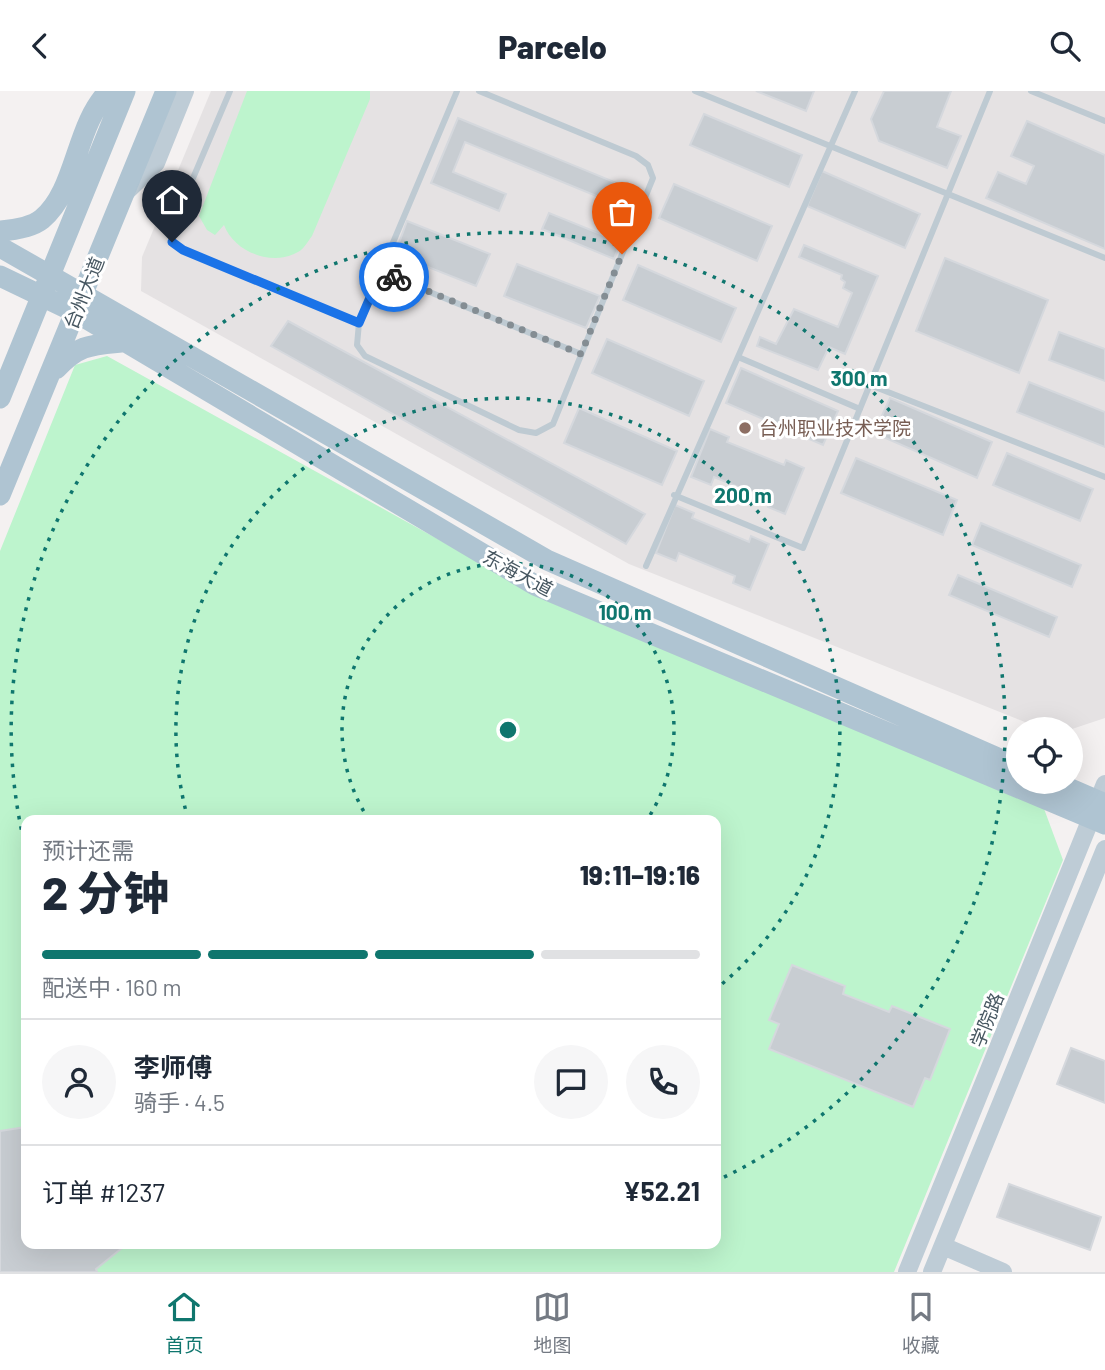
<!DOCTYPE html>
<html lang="zh">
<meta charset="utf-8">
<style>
:root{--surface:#fff;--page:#f6f6f7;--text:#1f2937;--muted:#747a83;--line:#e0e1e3;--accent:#0f766e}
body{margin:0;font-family:Barlow,"Noto Sans SC",sans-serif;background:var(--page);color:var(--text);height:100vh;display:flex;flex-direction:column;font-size:26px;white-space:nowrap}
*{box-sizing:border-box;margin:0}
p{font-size:23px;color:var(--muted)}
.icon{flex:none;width:38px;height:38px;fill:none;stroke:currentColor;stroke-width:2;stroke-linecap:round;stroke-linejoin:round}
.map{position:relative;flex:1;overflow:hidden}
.sheet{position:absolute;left:21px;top:724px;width:700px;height:434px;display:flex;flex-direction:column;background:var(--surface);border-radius:14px;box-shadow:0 7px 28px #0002}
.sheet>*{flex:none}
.controls{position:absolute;left:1006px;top:626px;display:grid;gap:14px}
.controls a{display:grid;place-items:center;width:77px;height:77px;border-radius:50%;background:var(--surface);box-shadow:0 7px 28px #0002;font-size:35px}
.pin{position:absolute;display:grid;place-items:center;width:60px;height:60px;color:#fff;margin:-72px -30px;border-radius:50% 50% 50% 0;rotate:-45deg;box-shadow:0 0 7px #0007}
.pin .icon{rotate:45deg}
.courier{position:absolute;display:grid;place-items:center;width:70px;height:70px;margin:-35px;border:5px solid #1a73e8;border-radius:50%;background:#fff;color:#222;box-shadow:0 2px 9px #0007}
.overview em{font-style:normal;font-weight:800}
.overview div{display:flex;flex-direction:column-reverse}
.overview{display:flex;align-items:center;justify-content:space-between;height:119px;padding:0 21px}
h1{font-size:46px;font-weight:800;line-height:52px}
.bar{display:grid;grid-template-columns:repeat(4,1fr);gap:10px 7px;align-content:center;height:84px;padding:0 21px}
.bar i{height:9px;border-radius:5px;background:var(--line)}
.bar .active{background:var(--accent)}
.bar p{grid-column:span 4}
.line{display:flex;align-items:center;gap:18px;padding:0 21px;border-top:2px solid var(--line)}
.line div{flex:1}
.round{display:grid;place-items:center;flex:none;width:74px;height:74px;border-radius:37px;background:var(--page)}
header{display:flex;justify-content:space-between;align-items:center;height:91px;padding:0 21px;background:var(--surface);font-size:32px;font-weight:800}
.menu{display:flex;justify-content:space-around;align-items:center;height:98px;border-top:2px solid var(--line);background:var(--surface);font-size:19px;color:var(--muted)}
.menu a{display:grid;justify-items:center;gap:4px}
.menu .active{color:var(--accent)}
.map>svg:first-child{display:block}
.education{fill:#e5e2e3}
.grass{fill:#bdf4cd;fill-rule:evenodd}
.building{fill:#c8cdd2;stroke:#d5d8dd;stroke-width:2}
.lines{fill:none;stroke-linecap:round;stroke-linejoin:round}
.lane{stroke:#becad2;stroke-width:6}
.secondary{stroke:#beccd6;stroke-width:18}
.primary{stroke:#afc4d2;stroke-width:21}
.done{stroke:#848d93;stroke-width:7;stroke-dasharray:0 12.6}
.route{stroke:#1a73e8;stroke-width:9}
.ring{fill:none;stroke:#0f766e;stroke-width:3.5;stroke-dasharray:3.5 7}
.education-dot{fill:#8d6e63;stroke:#fff;stroke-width:2.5}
.labels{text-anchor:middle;stroke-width:6;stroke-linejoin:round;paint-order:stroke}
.street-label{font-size:19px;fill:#475761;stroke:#fff}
.education-label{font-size:19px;fill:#785e54;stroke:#fff;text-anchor:start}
.centre{fill:#0f766e;stroke:#fff;stroke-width:3.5}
.ring-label{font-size:21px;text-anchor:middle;font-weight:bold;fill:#0f766e;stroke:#fff;stroke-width:6;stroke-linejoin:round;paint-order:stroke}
</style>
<header><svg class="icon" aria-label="back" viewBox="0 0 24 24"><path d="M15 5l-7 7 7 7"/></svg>Parcelo<svg class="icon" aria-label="search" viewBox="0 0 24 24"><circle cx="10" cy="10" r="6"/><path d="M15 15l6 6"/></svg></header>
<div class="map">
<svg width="1105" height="1181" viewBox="0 0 1105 1181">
<rect width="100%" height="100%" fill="#f4f1f1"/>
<path class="education" d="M211,0H1105V627L1069,639H1045L629,473L141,200L142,166Z"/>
<path class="grass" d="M247,0H370V8L312,145C308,150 304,158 298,161C272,176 234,161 224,134L215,144L207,139L199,125Z
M107,265L557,514L1043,715L1063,769L894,1181H0V460L75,274ZM26,730H716V1153H26Z"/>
<path class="building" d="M756,0H814L806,20Z
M884,0H951L937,36L961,45L947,77L879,50L871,28Z
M704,23L802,64L789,96L690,54Z
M458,27L641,102L614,168L542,138L549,122L603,144L616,113L465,51L453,81L506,103L499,120L431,92Z
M1027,30L1105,64V158L986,107L998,81L1026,93L1034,75L1011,65Z
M822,80L920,123L905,157L807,115Z
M674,93L772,135L757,170L659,127Z
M407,130L490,163L476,195L395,163Z
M804,154L878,185L845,263L829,256L818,279L757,255L760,246L776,253L794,218L838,236L852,202L843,197L845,191L841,188L842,184L799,166Z
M945,167L1048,209L1019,282L916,240Z
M517,173L600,205L586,237L504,205Z
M638,174L736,217L721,251L623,209Z
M288,230L645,423L626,453L271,255Z
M1059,241L1105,258V290L1049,269Z
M607,248L704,290L689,325L592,282Z
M741,277L838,320L823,354L726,312Z
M1029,291L1105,321V356L1017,321Z
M890,307L992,351L977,387L874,342Z
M579,317L677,360L662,394L564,352Z
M710,338L729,346L727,351L784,374L786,369L804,377L785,423L768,416L770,409L714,386L711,394L691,386Z
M1007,362L1093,398L1080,430L993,394Z
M856,367L957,409L943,444L841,402Z
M675,414L694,422L692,427L749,451L751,445L769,453L750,499L733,492L735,485L679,462L676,470L656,462Z
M981,432L1081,474L1072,496L972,454Z
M958,484L1057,526L1049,546L949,504Z
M792,874L845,895L843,903L889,921L892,915L950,938L930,989L925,987L913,1016L769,958L779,933L769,929Z
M1071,957L1105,970V1012L1057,993Z
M26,1036V1153H127L96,1178L97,1181H0V1040Z
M1009,1093L1101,1126L1090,1159L997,1126Z"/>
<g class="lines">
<path class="lane" d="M230,0L171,139L172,151L183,159L359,232
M457,0L359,232L357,254L365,265L519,339L536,342L553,333L653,87L648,74L636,65L479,0
M695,0L1105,167
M1031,0L1105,30
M381,181L581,263
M738,266L860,318
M870,294L1105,386
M674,404L803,457L990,0
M646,475L855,0"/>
<path class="secondary" d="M127,100L156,72L185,0
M943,1155L1003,1181
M907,1181L1105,693
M932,1181L1105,758"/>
<path class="primary" d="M0,140C13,139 31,137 42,128C77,99 75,34 109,0
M0,156L547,469L1018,676
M0,185L77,222L535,494L1105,733
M56,278C78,254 90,254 121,251
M0,307L125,0
M0,404L166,0
M1054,691L1105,713"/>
</g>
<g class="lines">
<path class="done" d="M394,186L581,263L622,163"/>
<path class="route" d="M172,151L183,159L359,232L381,181L394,186"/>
</g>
<g class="ring">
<path d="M369 729A166 166 0 1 1 647 729"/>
<path d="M188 728A332 332 0 1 1 717 897"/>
<path d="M26 759A497 497 0 1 1 718 1089"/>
</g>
<circle class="education-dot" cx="745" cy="337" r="7"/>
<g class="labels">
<g class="street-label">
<text transform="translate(84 202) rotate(-68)" y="7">台州大道</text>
<text transform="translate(518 482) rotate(28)" y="7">东海大道</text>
<text transform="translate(987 929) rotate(-68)" y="7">学院路</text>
</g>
<g class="education-label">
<text x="759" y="344">台州职业技术学院</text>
</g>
</g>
<circle cx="508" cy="639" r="10" class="centre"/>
<g class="ring-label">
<text x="859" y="295">300 m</text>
<text x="743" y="412">200 m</text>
<text x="625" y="529">100 m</text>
</g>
</svg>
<div class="controls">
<a><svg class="icon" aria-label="locate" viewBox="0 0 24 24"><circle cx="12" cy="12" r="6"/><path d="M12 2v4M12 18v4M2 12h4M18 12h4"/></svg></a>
</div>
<div class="pin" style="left:622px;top:163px;background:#ea580c"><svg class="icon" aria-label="bag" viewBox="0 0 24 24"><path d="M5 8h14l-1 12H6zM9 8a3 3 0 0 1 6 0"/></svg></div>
<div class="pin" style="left:172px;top:151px;background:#1f2937"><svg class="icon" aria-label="home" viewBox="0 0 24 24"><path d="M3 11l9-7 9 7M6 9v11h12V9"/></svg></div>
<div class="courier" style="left:394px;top:186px"><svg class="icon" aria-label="bike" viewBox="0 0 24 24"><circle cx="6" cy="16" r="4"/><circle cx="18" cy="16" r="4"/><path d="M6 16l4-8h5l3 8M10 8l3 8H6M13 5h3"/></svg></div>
<section class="sheet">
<div class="overview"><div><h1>2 分钟</h1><p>预计还需</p></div><em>19:11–19:16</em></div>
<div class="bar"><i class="active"></i><i class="active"></i><i class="active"></i><i></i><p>配送中 · 160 m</p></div>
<div class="line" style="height:126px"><a class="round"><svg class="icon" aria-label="person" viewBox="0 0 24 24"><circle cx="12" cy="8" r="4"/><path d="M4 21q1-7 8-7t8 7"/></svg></a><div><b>李师傅</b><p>骑手 · 4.5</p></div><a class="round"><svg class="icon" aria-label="chat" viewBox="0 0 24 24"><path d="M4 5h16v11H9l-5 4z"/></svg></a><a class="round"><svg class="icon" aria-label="phone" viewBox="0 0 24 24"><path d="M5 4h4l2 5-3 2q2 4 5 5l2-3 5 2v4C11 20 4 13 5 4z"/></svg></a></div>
<div class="line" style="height:91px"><div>订单 #1237</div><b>¥52.21</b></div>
</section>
</div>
<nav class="menu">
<a class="active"><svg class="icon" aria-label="home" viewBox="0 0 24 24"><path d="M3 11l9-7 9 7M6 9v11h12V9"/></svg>首页</a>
<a><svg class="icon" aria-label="map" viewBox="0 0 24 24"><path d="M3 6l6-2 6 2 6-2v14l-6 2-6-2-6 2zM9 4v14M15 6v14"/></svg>地图</a>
<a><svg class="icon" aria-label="saved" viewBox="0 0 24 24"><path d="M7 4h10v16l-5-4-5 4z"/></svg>收藏</a>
</nav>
